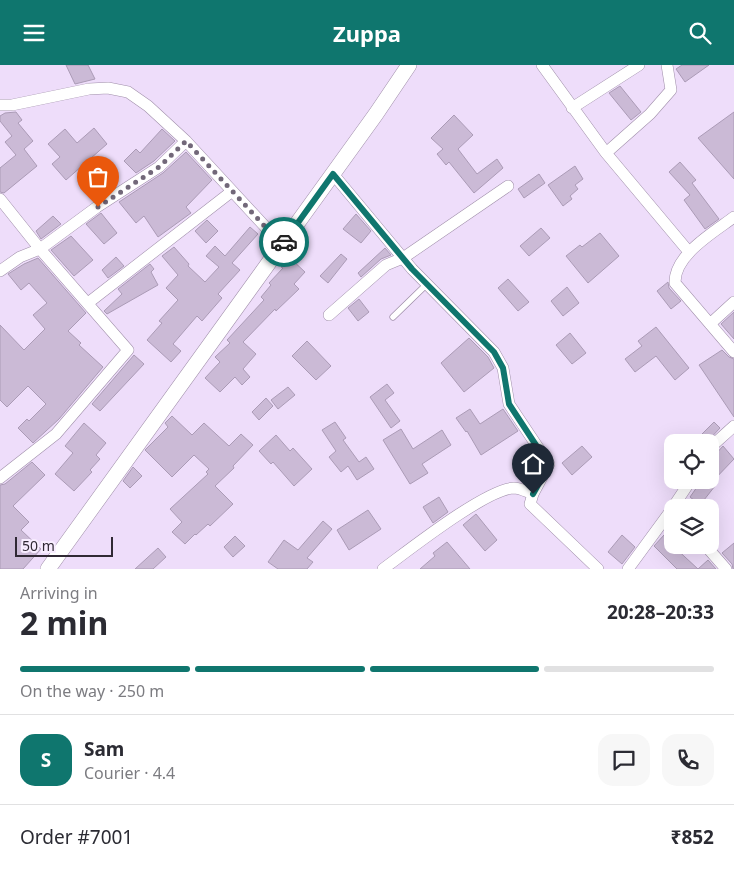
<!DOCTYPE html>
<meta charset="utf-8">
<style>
:root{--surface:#fff;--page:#f7f7f7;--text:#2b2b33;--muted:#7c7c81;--line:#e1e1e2;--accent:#0f766e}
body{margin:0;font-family:"Noto Sans",sans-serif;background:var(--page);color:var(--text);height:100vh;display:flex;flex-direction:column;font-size:19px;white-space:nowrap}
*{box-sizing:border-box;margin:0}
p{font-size:16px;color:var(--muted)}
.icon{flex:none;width:28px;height:28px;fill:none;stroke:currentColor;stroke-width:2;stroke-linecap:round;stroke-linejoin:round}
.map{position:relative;height:504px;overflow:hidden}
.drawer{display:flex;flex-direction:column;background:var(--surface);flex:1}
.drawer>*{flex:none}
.buttons{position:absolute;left:664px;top:369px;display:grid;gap:10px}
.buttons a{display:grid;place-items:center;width:55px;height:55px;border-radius:10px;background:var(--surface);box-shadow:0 5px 20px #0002;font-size:25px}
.scale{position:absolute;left:15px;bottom:12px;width:98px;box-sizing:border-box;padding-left:5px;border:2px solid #302934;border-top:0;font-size:14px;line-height:18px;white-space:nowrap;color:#302934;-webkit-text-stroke:4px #f8edff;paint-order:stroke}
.pin{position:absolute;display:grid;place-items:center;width:42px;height:42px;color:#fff;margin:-51px -21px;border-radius:50% 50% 50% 0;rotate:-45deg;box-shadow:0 0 5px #0007}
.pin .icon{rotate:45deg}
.courier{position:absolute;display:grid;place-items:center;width:50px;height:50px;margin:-25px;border:4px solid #0f766e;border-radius:50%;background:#fff;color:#222;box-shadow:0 1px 6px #0007}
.head em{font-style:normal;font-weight:700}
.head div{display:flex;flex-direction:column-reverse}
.head{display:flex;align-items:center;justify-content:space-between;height:85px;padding:0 20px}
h1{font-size:32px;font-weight:700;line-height:38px}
.bar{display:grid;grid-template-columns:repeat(4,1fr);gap:8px 5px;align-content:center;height:60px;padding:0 20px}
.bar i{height:6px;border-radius:4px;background:var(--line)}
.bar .active{background:var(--accent)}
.bar p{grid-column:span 4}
.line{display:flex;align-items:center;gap:12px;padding:0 20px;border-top:1px solid var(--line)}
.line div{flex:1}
.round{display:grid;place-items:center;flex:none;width:52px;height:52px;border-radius:15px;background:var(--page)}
header{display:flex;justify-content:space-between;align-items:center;height:65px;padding:0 20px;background:var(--accent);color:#fff;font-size:22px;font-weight:700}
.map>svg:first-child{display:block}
.building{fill:#cbbad6;stroke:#ab9bb6}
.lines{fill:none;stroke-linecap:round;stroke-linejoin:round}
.lane-casing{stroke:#a08faa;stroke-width:7}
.street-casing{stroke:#a08faa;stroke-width:12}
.secondary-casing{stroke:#a08faa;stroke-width:16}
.lane{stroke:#fff;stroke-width:5.5}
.street{stroke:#fff;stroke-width:11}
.secondary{stroke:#fff;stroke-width:15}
.done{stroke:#726879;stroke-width:5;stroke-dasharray:0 9}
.route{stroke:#0f766e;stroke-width:6}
</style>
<header><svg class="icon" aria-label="menu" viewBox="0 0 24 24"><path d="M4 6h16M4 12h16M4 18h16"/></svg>Zuppa<svg class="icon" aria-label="search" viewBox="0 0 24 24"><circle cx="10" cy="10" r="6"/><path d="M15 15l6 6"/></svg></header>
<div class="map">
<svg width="734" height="504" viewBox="0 0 734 504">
<rect width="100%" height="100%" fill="#eeddfa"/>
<path class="building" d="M66,0H88L95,14L75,19Z
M682,0H709L685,17L676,4Z
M620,21L641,47L631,55L609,28Z
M16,47L22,55L18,58L33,76L24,84L37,101L4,128L0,127V103L16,90L5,77L12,71L0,56V51L5,48Z
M734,47V114L698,73Z
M454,50L473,70L458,84L477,109L497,94L503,103L474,128L449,97L446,100L437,89L443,84L431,73Z
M94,63L107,79L66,115L52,99L60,92L48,79L65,64L77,78Z
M162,64L175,76L154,96L136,108L124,96L136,84L140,88Z
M186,87L212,115L186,142L191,148L158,172L144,151L136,158L119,137L163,108Z
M680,97L696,115L692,118L719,154L705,164L684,135L690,130L669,107Z
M575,101L583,114L575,120L578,124L570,131L572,134L563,141L548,120Z
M539,109L545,118L524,133L518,124Z
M101,148L117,168L104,179L86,159Z
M356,149L371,166L361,178L343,164Z
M53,151L61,159L41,174L36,166Z
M207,155L218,166L206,178L195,166Z
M250,162L258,169L232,198L240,205L218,229L222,233L202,256L197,251L173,279L181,286L171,297L147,275L162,258L159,256L178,235L166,223L178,210L162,191L174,182L189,199L188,201L205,217L219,202L206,191L215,181L225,191Z
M541,163L550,173L529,191L520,181Z
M600,168L619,191L588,218L566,191L580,180L582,182Z
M71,171L93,195L74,211L51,185Z
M385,183L391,190L381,194L361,212L358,208Z
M341,189L347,194L328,218L320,211Z
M116,192L124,201L108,213L102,205Z
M38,193L86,248L68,266L81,278L79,280L103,302L59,354L33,378L18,363L27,354L29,356L46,339L28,321L7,342L0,335V260L24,285L45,264L33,250L47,238L29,218L21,225L8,209L24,199Z
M290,193L305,207L294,219L299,224L276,246L275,244L243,277L256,289L243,304L250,312L242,320L235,312L220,327L205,313L220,297L215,292L230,278L227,275L264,235L261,232L271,220L269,218L283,203L281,202Z
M150,199L154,204L151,207L158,220L107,249L104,246L122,229L118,224Z
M508,214L529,237L518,246L498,223Z
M668,217L669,223L681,236L671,244L657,226Z
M567,222L579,238L563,251L551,236Z
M359,234L369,247L358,256L348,243Z
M734,247V274L721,259Z
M656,262L689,303L675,315L656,291L635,307L625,294L642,281L638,276Z
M570,268L586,288L572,299L556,280Z
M469,273L488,292L494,303L464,327L441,298Z
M307,276L331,301L316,315L292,291Z
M722,285L729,292L734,294V352L699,300Z
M134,290L144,299L100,346L92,339Z
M387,319L394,328L385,335L400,356L391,363L370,332Z
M288,322L295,330L278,344L271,335Z
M266,333L273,341L259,355L252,347Z
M470,344L480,359L503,344L518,366L481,390L467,366L466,367L456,353Z
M172,351L192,370L204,358L229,381L241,369L253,380L233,401L234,403L215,421L233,439L210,461L208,459L196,470L195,469L185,479L172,467L182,457L170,444L208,409L206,407L209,404L194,390L172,412L145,385L168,362L165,358Z
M335,357L346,373L343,375L359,397L366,392L374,404L357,415L348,401L341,407L329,392L336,386L322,365Z
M714,357L720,363L706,378H693Z
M84,358L106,378L96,390L100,394L90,405L92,407L74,426L55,409L73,388L65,381Z
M401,364L413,384L442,365L451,380L422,399L428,408L410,419L383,375Z
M276,370L290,386L293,383L312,404L294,421L273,397L271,399L259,386Z
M582,381L592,392L572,410L562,398Z
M723,381L734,394L711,418L715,421L700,440L690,432L702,415H707L710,417V392L714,391Z
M32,397L45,410L13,441L29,457L21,465L41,484L23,504H0V420L5,419Z
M133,402L142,411L130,423L123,416Z
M439,432L448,447L433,458L423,442Z
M368,445L381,464L349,485L337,465Z
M476,449L497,475L485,486L463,460Z
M323,456L332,464L307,493L313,497L307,504H278L268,497L284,475L298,485Z
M622,470L635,482L622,499L608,487Z
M664,470L672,480L698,504L708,495L716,504H677L654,481Z
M235,471L245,481L233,492L224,482Z
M447,477L470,504H420L435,491L433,488Z
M734,478V504H733L732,499L722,488Z
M158,483L166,492L153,504H135Z"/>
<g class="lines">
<g class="lane-casing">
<path id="lane" d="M393,252L427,219"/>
</g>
<g class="street-casing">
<path id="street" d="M542,0L606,88L689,187
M0,40H12L89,24L108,23L128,27L148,41L186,76L282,180
M572,43L639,0
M606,88L650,49L671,25L667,0
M333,109L412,204L494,287L503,303L509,339L549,399L533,429L530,439L598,504
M0,134L40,184L128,285L56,369L0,413
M734,152C714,167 674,190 675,218L734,287
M0,206L20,192L40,184L97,142L159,102L186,76
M88,238L231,127
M329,250L386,200L403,193L508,121
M710,259L734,237
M710,385L713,380L734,361
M673,442L691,415
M705,480L726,504
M383,504C409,485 486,424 514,423C520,423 527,427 533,429
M628,504L672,444"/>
</g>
<g class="secondary-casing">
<path id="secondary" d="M48,504L376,49L409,0"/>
</g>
<use href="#lane" class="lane"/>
<use href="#street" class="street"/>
<use href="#secondary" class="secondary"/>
</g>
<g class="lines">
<path class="done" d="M98,142L159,102L186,76L282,180L284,177"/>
<path class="route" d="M284,177L333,109L412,204L494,287L503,303L509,339L549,400L533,429"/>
</g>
</svg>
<div class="buttons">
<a><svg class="icon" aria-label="locate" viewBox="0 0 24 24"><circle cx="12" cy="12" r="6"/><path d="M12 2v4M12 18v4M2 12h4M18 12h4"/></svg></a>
<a><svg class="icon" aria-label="layers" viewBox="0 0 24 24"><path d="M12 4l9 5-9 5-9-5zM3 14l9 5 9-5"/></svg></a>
</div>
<div class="scale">50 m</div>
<div class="pin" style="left:98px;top:142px;background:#ea580c"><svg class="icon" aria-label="bag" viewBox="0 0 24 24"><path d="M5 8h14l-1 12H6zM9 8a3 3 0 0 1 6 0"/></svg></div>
<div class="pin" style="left:533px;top:429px;background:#1f2937"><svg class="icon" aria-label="home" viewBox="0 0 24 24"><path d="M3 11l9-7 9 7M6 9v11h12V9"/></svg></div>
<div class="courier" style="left:284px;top:177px"><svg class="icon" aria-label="car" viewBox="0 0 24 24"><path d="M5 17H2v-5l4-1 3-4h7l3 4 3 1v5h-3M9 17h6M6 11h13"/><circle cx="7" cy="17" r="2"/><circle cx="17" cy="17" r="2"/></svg></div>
</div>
<section class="drawer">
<div class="head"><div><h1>2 min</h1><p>Arriving in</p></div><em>20:28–20:33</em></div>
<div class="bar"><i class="active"></i><i class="active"></i><i class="active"></i><i></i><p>On the way · 250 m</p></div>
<div class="line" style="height:90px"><b class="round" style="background:var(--accent);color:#fff">S</b><div><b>Sam</b><p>Courier · 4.4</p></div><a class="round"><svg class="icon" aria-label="chat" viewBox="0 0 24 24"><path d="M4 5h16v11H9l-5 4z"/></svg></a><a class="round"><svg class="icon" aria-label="phone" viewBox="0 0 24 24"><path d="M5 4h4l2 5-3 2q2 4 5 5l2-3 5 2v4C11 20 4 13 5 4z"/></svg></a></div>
<div class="line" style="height:65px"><div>Order #7001</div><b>₹852</b></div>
</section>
